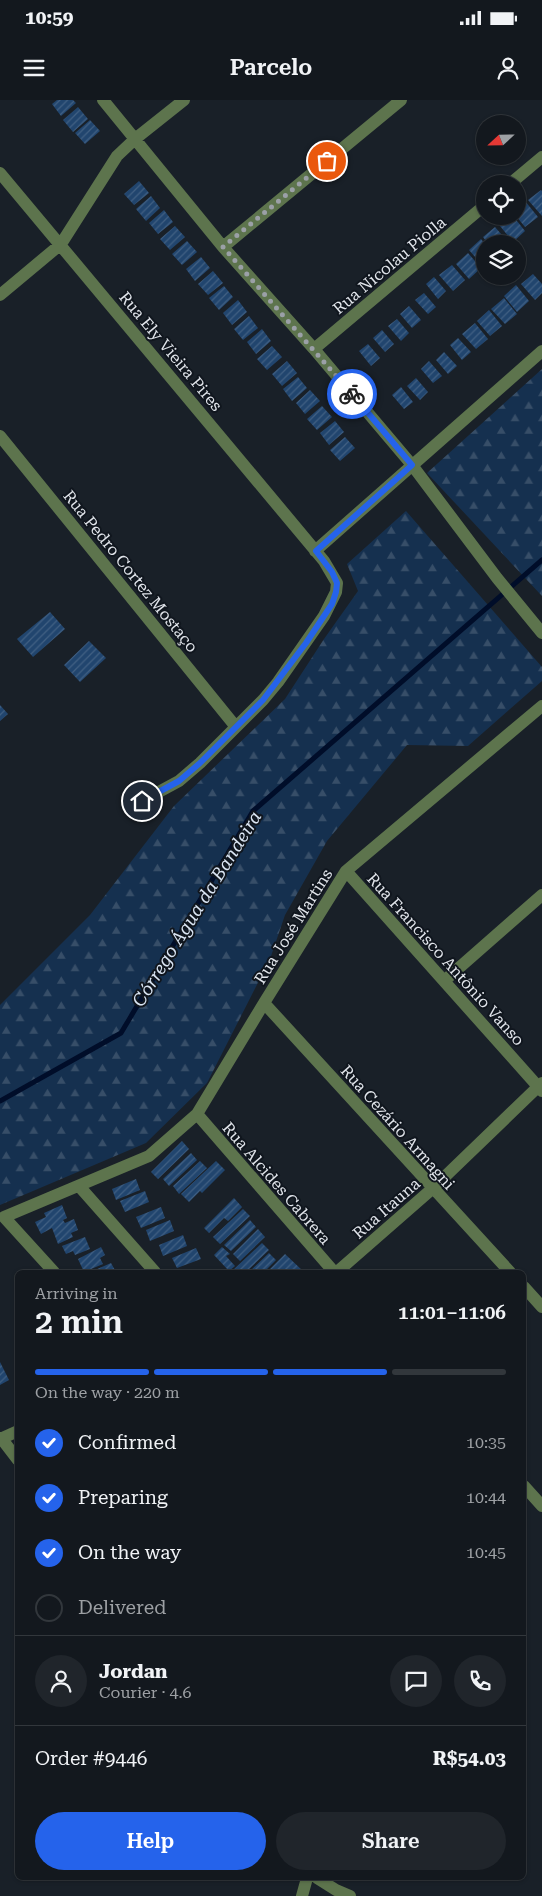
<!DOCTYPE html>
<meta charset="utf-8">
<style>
:root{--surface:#13181e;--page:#20252b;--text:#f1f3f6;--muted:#9da0a4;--line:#32373c;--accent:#2563eb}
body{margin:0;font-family:"Roboto Serif",serif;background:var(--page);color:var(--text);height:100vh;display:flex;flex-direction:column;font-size:19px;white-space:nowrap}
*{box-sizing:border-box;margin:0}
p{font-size:16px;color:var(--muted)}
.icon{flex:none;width:28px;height:28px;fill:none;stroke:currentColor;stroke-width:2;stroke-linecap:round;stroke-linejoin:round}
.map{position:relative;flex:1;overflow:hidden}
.drawer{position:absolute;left:15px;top:1170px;width:511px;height:610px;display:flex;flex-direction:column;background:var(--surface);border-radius:8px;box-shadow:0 1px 4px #0004,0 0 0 1px var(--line)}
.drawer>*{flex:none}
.needle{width:32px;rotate:248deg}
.controls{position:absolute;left:476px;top:15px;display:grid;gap:10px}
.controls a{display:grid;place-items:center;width:50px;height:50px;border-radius:50%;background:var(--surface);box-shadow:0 1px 4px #0004,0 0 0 1px var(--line);font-size:25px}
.pin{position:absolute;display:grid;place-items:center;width:42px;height:42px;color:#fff;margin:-21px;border:2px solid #fff;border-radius:50%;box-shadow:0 1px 5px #0007}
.courier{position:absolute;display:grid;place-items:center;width:50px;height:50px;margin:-25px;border:4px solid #2563eb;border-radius:50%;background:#fff;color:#222;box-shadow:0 1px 6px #0007}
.headline em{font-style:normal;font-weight:600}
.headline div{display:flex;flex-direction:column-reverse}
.headline{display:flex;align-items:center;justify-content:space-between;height:85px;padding:0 20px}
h1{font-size:32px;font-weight:600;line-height:38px}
.bar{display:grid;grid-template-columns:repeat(4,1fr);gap:8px 5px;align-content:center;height:60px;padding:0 20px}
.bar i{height:6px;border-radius:4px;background:var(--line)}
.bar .selected{background:var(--accent)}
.bar p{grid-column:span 4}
.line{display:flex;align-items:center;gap:12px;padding:0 20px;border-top:1px solid var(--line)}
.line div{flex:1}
.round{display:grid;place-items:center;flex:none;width:52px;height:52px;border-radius:26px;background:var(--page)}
ol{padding:0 20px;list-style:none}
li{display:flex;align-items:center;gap:15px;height:55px}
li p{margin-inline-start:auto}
li .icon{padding:5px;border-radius:50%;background:var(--accent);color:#fff;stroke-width:4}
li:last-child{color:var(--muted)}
li i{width:28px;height:28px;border:2px solid var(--line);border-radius:50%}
.button{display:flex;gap:10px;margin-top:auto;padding:10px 20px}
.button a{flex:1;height:58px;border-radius:30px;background:var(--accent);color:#fff;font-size:20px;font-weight:600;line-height:58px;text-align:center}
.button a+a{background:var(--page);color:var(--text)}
.status{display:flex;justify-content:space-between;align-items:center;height:35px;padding:0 25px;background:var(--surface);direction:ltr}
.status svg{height:14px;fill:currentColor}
header{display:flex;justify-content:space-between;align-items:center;height:65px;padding:0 20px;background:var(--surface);font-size:22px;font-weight:600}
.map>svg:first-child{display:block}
.forest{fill:url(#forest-firs)}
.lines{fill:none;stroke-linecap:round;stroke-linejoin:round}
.stream{stroke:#000d29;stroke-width:5}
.building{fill:url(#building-hatch)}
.minor{stroke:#5d744d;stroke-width:12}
.done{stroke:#9ba0a7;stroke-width:5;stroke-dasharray:0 9}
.route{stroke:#2563eb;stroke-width:6}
.labels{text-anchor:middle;stroke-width:4;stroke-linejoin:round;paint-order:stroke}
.street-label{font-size:16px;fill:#e1e5eb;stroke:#10161e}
.water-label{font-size:18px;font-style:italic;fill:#dae5f3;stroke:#10161e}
</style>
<div class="status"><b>10:59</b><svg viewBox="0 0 49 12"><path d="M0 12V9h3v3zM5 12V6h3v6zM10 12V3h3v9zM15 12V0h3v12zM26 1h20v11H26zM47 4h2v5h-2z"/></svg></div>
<header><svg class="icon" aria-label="menu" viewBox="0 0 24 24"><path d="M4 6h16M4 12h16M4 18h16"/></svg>Parcelo<svg class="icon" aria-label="person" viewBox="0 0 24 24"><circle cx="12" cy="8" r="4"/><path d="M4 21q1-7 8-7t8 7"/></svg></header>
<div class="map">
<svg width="542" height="1796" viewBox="0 0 542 1796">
<defs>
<pattern id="forest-firs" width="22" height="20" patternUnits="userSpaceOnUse" patternTransform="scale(1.25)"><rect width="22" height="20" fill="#15304f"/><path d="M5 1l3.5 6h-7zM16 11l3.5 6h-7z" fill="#374e68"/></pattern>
<pattern id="building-hatch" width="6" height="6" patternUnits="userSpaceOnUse" patternTransform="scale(1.25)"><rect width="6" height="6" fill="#21456e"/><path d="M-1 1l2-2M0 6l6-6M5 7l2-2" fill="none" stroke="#416083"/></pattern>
</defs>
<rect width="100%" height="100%" fill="#192028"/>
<path class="forest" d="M542,269V496L427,373Z
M406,411L542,567V581L468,646L407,645L327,741L285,815L270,859L207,983L146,1043L0,1105V905L90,815L174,706L285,599L324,539L358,491L347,464Z"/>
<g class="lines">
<path class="stream" d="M0,1001L121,933L253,711L542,460"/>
</g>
<path class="building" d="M57,0H73L76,3L61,16L52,4Z
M78,7L88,19L73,32L63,20Z
M90,20L100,31L85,44L75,33Z
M139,81L149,93L134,105L124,94Z
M541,90L542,91V116L528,100Z
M151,96L160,108L146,121L136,109Z
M525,101L538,117L525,127L516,116L518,107Z
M164,110L173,122L158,134L149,123Z
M511,116H513L525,131L513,142L500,126Z
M175,126L185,137L170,150L160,139Z
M495,127L508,142L507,144H488L483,137Z
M481,139L485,144V163L482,165L469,150Z
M187,141L197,152L182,165L172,154Z
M468,153L481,168L469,179L456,164Z
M201,157L210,168L195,181L186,169Z
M452,165L465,180L453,191L439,175Z
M213,171L223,183L208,195L198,184Z
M533,174L542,184V193L535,200L521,184Z
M434,177L446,191L438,199L426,184Z
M516,185L529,201L517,212L504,196Z
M224,186L233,197L219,210L209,198Z
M424,193L436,207L428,214L415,200Z
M504,198L517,214L505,224L491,209Z
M238,200L247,212L232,225L223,213Z
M409,206L421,220L412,228L400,214Z
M489,210L502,226L490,236L477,221Z
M249,216L258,228L243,240L234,229Z
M397,219L409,233L401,241L388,226Z
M475,223L488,239L476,249L462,234Z
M262,229L271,241L256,254L247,242Z
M382,230L394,244L385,252L373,238Z
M458,238L471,252L462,260L450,245Z
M368,244L380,258L371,266L359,251Z
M272,246L282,257L267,270L257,259Z
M444,252L457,266L448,274L436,260Z
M287,261L297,273L282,286L272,274Z
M429,261L442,276L433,283L421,269Z
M298,277L307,288L292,301L283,289Z
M416,278L428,292L420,300L407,286Z
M401,287L413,302L404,309L392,295Z
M310,290L320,301L305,314L296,303Z
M322,306L332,317L317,330L307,319Z
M335,321L344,332L329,345L320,333Z
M345,337L355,348L340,361L330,350Z
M50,512L65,529L33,557L17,539Z
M89,541L106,558L80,582L64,565Z
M0,605L8,614L0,621Z
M182,1041L189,1049L158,1079L151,1072Z
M191,1053L197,1060L169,1086L163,1079Z
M200,1061L207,1068L179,1094L173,1086Z
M216,1061L225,1070L202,1093L200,1091L189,1102L181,1094Z
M136,1079L140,1090L116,1100L112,1089Z
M145,1091L149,1102L125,1112L120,1101Z
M234,1098L242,1107L228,1121L224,1118L209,1133L204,1128Z
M62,1105L67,1118L63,1120L65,1123L74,1119L78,1130L71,1133L73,1137L58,1144L52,1128L41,1134L35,1122L46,1117L44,1113Z
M161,1107L165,1118L141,1128L136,1117Z
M243,1109L250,1116L220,1144L213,1137Z
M170,1120L174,1131L150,1141L146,1130Z
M250,1120L256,1127L231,1151L224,1145Z
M258,1129L265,1137L240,1161L233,1154Z
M183,1135L187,1146L163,1156L159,1145Z
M85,1137L90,1149L75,1155L73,1151L66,1154L62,1146Z
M262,1143L269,1150L246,1172H231Z
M101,1147L105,1155L100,1158L103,1164L84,1172L78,1159Z
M222,1147L230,1154L226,1156L235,1166L229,1171L214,1155Z
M196,1148L201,1159L177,1168L172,1158Z
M269,1153L276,1160L264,1172H249Z
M285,1154L304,1172H267Z
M111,1163L116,1172H96L95,1170Z
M0,1262L9,1280L0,1285Z"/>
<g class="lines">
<path class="minor" d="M103,0L223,147L314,249L412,365L497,478L542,533
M0,73L324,461L337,483L336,492L324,516L278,582L263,600L200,663L179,681L142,701
M510,84L542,57
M223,147L401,0
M0,195L61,144L117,56L135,39L184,0
M314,249L485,105
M0,336L236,627
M315,451L542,251
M346,771L542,991
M444,881L542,795
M264,903L510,1172
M197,1014L334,1172
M79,1086L155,1172
M54,1172L4,1117L149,1056L197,1014L264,903L346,771L542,606
M337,1172L432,1089L542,983
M524,1187L542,1207
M1,1338L18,1360
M0,1339L18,1331
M524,1386L542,1406
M317,1778L336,1790L350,1796
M302,1796L307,1778"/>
</g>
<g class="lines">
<path class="done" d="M327,61L223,147L352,294"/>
<path class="route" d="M142,701L179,681L200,663L263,600L306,543L332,504L336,492L337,483L332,472L316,451L412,365L352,294"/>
</g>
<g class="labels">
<g class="street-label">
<text transform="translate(389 165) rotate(-40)" y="6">Rua Nicolau Piolla</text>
<text transform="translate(171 251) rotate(50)" y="6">Rua Ely Vieira Pires</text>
<text transform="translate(131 471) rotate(51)" y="6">Rua Pedro Cortez Mostaço</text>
<text transform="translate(293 826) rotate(-58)" y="6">Rua José Martins</text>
<text transform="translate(446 859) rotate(48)" y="6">Rua Francisco Antônio Vanso</text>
<text transform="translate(398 1027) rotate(48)" y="6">Rua Cezário Armagni</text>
<text transform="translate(277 1083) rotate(49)" y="6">Rua Alcides Cabrera</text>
<text transform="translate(386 1108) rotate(-41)" y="6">Rua Itauna</text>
</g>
<g class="water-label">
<text transform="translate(197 809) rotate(-58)" y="6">Córrego Água da Bandeira</text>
</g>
</g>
</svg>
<div class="controls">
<a><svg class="needle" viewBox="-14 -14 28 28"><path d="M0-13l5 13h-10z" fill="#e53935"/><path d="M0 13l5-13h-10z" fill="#9da0a4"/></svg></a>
<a><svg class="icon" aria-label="locate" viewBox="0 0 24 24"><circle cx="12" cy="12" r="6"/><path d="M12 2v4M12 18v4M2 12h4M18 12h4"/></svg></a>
<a><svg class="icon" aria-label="layers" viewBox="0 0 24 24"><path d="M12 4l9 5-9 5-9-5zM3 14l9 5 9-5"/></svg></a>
</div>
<div class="pin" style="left:327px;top:61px;background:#ea580c"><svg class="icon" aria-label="bag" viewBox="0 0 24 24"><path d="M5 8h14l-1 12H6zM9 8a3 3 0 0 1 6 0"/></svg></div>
<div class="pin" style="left:142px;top:701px;background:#1f2937"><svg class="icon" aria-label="home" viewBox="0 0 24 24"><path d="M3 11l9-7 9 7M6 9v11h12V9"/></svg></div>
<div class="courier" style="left:352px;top:294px"><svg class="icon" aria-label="bike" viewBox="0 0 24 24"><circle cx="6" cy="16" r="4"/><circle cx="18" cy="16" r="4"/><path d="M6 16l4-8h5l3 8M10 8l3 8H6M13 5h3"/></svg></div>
<section class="drawer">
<div class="headline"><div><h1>2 min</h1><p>Arriving in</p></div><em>11:01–11:06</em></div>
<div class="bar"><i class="selected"></i><i class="selected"></i><i class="selected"></i><i></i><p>On the way · 220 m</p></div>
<ol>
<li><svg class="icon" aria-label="check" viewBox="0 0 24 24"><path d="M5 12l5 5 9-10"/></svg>Confirmed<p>10:35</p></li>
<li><svg class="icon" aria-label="check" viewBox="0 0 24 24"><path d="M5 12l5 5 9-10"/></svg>Preparing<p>10:44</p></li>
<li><svg class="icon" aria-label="check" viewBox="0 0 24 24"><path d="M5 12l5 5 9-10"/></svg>On the way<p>10:45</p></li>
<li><i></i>Delivered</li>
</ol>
<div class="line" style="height:90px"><a class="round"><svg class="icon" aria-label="person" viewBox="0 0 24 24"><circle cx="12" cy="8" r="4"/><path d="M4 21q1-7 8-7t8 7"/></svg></a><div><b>Jordan</b><p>Courier · 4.6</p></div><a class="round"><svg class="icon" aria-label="chat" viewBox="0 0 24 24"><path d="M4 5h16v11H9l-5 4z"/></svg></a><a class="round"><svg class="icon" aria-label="phone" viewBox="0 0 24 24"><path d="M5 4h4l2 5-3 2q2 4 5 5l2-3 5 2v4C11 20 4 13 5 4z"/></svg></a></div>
<div class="line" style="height:65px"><div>Order #9446</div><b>R$54.03</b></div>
<div class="button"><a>Help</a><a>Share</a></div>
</section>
</div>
